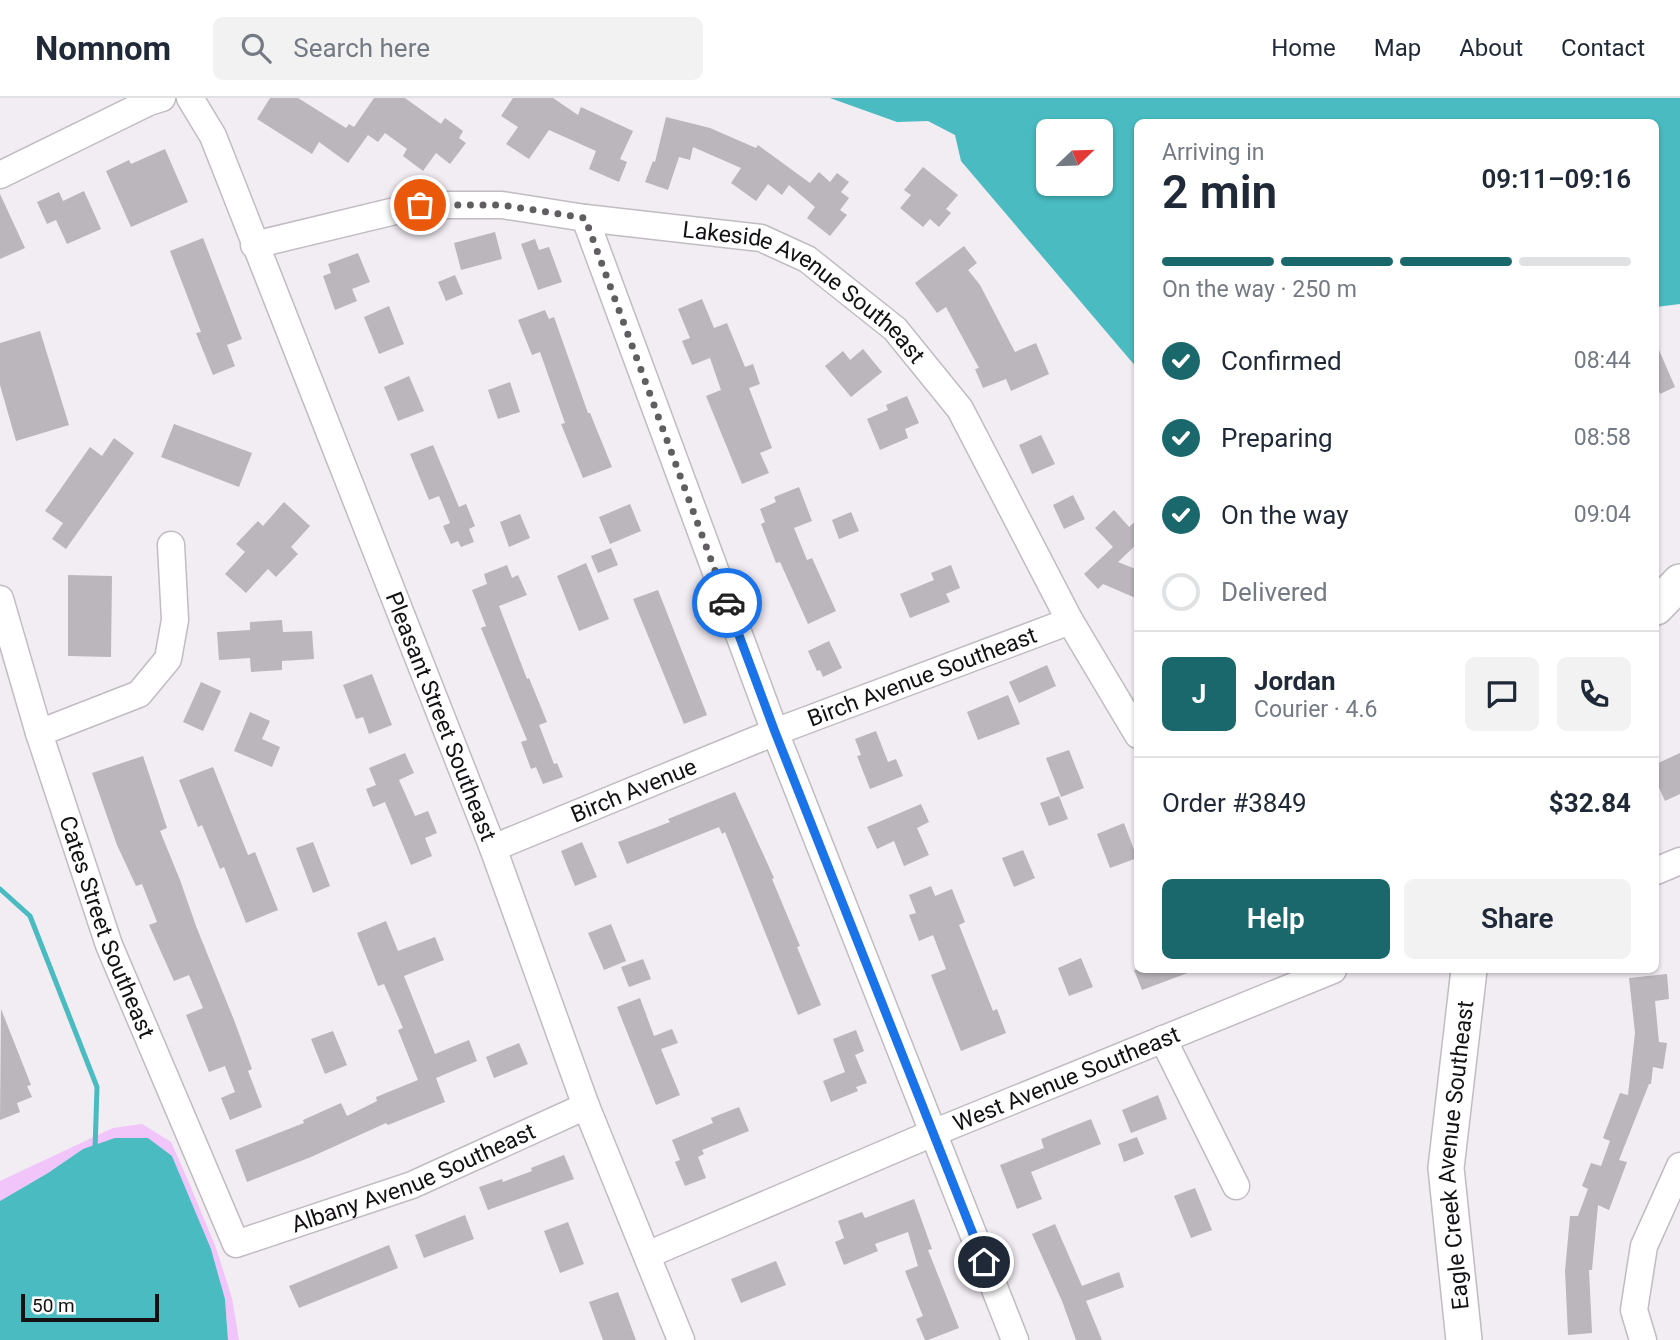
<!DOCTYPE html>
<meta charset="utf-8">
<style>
:root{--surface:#fff;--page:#f2f2f3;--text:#1f2937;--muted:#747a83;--line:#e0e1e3;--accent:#1a686c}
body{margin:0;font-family:Roboto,sans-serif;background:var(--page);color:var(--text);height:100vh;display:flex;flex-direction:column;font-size:26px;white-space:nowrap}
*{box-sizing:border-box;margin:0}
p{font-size:23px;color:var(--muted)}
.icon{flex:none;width:38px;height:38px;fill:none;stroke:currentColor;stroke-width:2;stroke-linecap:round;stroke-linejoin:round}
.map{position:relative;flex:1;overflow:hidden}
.side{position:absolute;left:1134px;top:21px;width:525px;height:854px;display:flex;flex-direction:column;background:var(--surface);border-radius:10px;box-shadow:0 2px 5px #0004}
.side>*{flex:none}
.needle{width:46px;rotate:67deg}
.tools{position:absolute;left:1036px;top:21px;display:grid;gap:14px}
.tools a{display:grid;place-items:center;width:77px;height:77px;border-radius:10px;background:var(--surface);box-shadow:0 2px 5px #0004;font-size:35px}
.scale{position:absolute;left:21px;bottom:18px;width:138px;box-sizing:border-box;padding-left:7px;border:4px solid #131114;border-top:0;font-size:19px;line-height:24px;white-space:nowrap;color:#131114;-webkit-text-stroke:5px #fff;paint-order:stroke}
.pin{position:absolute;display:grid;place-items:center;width:60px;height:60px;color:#fff;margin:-30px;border:4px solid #fff;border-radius:50%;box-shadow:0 2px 7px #0007}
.courier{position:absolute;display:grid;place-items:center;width:70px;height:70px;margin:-35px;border:5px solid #1a73e8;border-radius:50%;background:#fff;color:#222;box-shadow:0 2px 9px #0007}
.headline em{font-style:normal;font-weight:600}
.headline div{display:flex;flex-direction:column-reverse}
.headline{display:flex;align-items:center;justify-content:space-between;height:119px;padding:0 28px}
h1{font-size:46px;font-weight:600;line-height:52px}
.bar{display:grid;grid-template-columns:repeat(4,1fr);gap:10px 7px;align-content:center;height:84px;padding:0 28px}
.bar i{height:9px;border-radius:5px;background:var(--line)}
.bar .active{background:var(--accent)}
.bar p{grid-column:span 4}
.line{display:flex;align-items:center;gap:18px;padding:0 28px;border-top:2px solid var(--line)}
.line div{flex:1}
.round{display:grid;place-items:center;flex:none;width:74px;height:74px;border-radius:10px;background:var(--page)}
ol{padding:0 28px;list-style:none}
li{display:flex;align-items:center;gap:21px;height:77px}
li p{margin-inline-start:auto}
li .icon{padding:7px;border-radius:50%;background:var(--accent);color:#fff;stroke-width:4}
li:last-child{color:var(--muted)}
li i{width:38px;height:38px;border:4px solid var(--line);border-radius:50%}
.button{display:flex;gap:14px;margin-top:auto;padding:14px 28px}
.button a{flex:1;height:80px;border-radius:10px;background:var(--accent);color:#fff;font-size:28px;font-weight:600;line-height:80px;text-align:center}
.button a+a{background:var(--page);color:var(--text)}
header{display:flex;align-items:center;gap:42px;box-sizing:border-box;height:98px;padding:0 35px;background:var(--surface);border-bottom:2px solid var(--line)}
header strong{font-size:33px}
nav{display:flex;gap:38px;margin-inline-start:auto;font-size:24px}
.search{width:490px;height:63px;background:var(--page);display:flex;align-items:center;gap:18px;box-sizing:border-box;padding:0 24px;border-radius:10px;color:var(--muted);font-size:26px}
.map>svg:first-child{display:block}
.green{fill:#f1c4fa}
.water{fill:#49bbc1;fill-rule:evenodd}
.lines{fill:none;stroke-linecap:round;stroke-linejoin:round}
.stream{stroke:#49bbc1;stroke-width:5}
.building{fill:#bbb5bc}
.minor-casing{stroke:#c1bcc2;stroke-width:29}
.major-casing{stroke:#c1bcc2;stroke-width:38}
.minor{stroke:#fff;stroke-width:26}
.major{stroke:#fff;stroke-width:35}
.done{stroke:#615e62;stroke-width:7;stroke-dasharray:0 12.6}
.route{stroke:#1a73e8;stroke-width:9}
.labels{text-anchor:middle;stroke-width:7;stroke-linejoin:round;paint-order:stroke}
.street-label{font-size:23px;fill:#131114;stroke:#fff}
</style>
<header>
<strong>Nomnom</strong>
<div class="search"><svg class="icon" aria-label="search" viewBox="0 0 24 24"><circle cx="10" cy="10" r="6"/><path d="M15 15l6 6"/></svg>Search here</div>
<nav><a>Home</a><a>Map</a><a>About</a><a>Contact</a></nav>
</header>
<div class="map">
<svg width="1680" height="1242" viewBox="0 0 1680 1242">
<rect width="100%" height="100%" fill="#f2ecf3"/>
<path class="green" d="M142,1026L171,1044L187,1080L216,1150L232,1200L239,1242H228L225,1201L211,1151L172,1058L83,1051L48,1075L0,1103V1083L113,1030Z"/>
<path class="water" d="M830,0H1680V206L1656,209V24H1138L1137,270L961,63L955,37L928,23L897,24ZM1101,33V86H1048V33Z
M115,1040H148L172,1058L211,1151L225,1201L228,1242H0V1103L48,1075L83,1051Z"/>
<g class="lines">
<path class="stream" d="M0,791L30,818L97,989L95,1052"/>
</g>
<path class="building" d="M270,0H298L346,30L349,26L354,29L374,0H405L441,26L445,20L463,33L459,40L466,45L450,66L436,55L423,73L403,58L407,51L385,35L378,44L368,37L348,65L319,44L312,56L257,21Z
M513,0H553L578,17L581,9L633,33L620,61L627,64L619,84L589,71L596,53L549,32L529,61L506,46L518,29L501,18Z
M666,19L710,30L756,50L758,47L810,85L819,74L830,84L837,75L849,84L841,94L849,100L840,112L847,117L830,138L807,120L815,109L789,87L782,97L768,86L756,103L731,85L741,70L693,49L690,62L679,59L668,92L645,84L653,63L655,64Z
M165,51L188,104L131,129L106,73L129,62L131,66Z
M923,69L958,97L946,111L951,115L939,129L930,121L923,129L900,110L911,97L904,92Z
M84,93L101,131L67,146L56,122L47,126L37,104L59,94L63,103Z
M0,96L25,150L0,161Z
M495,134L502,161L461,172L454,145Z
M203,140L242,241L227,247L235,268L213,277L196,235L201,234L170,153Z
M535,141L539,152L549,149L562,184L538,192L521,146Z
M964,148L977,165L968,172L980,187L1015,254L1036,245L1049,276L1011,293L1006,281L983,290L975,271L979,270L946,209L937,215L915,185Z
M358,155L370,184L352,191L357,203L335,212L323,178L331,175L328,166Z
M455,177L463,196L446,203L438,184Z
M702,201L714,230L727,225L745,269L753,266L760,286L749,290L772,350L760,355L769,375L742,386L706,298L721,292L710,260L692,267L682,243L690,240L678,211Z
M389,208L404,246L379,256L364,219Z
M545,212L549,221L554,219L588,315H590L612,369L583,380L561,326L565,325L540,254L532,257L518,222Z
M40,233L69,327L16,343L0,287V245Z
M1656,245L1675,289L1660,296L1656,284Z
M863,251L882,274L851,299L825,268L843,253L850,262Z
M409,278L424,313L398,323L384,289Z
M510,284L520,314L498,321L488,292Z
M907,298L919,325L905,331L908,340L880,352L867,321L888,312L886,307Z
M174,326L252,355L239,389L161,359Z
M1041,337L1055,366L1032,376L1019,347Z
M114,340L134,355L66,451L52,441L63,425L45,413L90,349L102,358Z
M433,347L459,409L466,406L475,428L469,431L474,444L461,449L458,443L451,446L443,428L450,425L439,398L429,402L410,356Z
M799,389L812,423L794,430L807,462L812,460L836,513L808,526L780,464L776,465L761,426L765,424L760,411L776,404L774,399Z
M1073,397L1085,421L1064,431L1053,407Z
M284,404L310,428L291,449L298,456L276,479L268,471L246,495L225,476L245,454L236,446L258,423L263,428Z
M630,406L641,433L610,446L599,419Z
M1114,412L1129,429L1138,421V445L1118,464L1138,472V501L1103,486L1098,491L1084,476L1113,449L1095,430Z
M851,414L859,433L839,441L832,422Z
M520,416L530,440L509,449L500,424Z
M611,450L618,467L598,475L591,458Z
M586,465L609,521L579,533L557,478Z
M507,467L512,480L518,477L527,497L499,508L527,581L529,580L547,624L539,627L554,666L557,665L563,679L543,686L536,669L531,671L521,644L527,642L481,530L486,528L472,492L487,486L484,476Z
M951,467L960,490L946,496L950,504L910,520L900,496L934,482L931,475Z
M68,477L112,478L111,559L68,558Z
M658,492L707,617L684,626L633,501Z
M282,522L283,534L312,533L314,561L282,563V572L251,574L250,560L219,562L217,534L250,532V524Z
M829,543L842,570L823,579L820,572L817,573L808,553Z
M1047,567L1056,588L1019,605L1009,584Z
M372,576L392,627L369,636L363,619L356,621L343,587Z
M201,584L221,593L203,633L183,624Z
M1008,597L1020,626L978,642L967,614Z
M250,614L270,623L262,641L280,649L272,669L234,653Z
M876,633L888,664L896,661L903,678L870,691L857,658L861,657L855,641Z
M1069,652L1084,690L1061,699L1046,660Z
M405,655L414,675L399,682L415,718L428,713L437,735L425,740L432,758L411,767L385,704L373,709L366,691L376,687L369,670Z
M1680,655V696L1665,703L1656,683V666Z
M143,658L167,730L160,733L180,782L196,828L234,922L252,971L248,973L262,1009L230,1022L221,1000L235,994L225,968L209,974L186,917L203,910L189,877L174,883L149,827L157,824L142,786L136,788L117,747L92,675Z
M213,669L248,757L255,754L278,812L246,825L224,769L220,771L202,727L198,729L179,682Z
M735,694L774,780L772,781L800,848L797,849L821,907L798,917L725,734L722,736L719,729L627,766L618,744L670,724L668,721Z
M1059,698L1068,721L1049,728L1040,705Z
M921,706L929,724L917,730L929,757L904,768L894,743L877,751L867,729Z
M1124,725L1137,760L1110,770L1097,736Z
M313,744L330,788L313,795L296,750Z
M582,744L597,779L575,788L561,753Z
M1023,752L1035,780L1014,789L1002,760Z
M931,788L935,798L952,791L965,824L959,827L993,913L997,911L1006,935L961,953L931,877L946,871L933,837L919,843L909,817L916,815L909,797Z
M386,823L398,853L435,839L444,862L404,878L435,956L469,942L477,963L436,980L445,1004L388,1027L386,1025L311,1059L247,1084L235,1052L304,1025L303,1022L341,1005L347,1018L377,1003L376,999L418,982L398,932L403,930L384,886L378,888L357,835Z
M611,826L626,863L604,872L588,835Z
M1081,860L1093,889L1069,898L1058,870Z
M643,861L651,881L629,889L621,869Z
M1134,872H1193V873L1142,892Z
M1667,876L1669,901L1655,903L1659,944L1667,945L1663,971L1653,969L1651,986H1649L1619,1062L1627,1064L1609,1112L1598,1107L1592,1172H1589L1592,1235L1568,1237L1565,1173L1570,1118H1578L1588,1091L1582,1088L1591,1065L1601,1068L1610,1043L1603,1040L1620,995L1628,997L1635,935L1629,880Z
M640,900L654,938L672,931L678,945L661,951L680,997L656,1007L617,909Z
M1,911L31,987L27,988L32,999L17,1005L20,1014L0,1022Z
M856,932L864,953L855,957L867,985L856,989L858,993L831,1004L823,983L845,974L833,941Z
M333,933L347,967L325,976L311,941Z
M519,945L528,966L494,980L486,959Z
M1158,997L1167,1021L1131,1035L1122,1012Z
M739,1009L749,1033L702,1052L704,1056L698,1059L706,1080L685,1088L675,1064L680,1062L672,1042L713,1025L711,1020Z
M1091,1021L1101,1046L1031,1074L1042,1101L1017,1111L1000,1067L1044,1050L1041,1041Z
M1137,1039L1144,1056L1124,1064L1118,1046Z
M564,1057L574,1081L488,1112L479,1089L502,1081L503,1084L532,1073L531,1070Z
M1195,1090L1212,1132L1191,1140L1174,1098Z
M914,1101L932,1151L928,1152L959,1230L928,1242H925L916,1221L923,1218L905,1173L918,1168L908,1134L875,1146L878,1153L844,1167L835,1144L844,1140L838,1123L862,1114L865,1120Z
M465,1117L474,1141L424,1160L415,1137Z
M568,1124L584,1166L560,1175L544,1133Z
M1055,1126L1082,1188L1119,1174L1124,1189L1086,1203L1102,1242H1076L1062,1203L1032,1136Z
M389,1147L398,1170L299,1210L289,1188Z
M776,1163L786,1187L741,1205L731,1181Z
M618,1194L636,1242H603L589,1204Z"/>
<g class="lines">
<g class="minor-casing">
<g id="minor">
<path id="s1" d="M190,0L213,38L493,750L586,1008L681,1242"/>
<path d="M0,77L149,4L162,0"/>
<path d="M585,120L775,634L1015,1242"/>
<path id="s2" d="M254,147L420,107H502L585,120L761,140L807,161L895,231L960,311L1070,523L1138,637"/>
<path id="s3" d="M0,501L39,635L109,847L236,1146L412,1087L586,1008"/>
<path d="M39,635L139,596L168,561L175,522L171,447"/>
<path id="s4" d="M493,750L775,634L1070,523"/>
<path d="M1656,773L1680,763"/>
<path d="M1163,941L1236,1088"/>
<path id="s5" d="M647,1157L933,1035L1333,872"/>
<path d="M1643,1242L1634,1212L1644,1148L1680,1068"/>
</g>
</g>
<g class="major-casing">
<g id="major">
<path d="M1656,509L1680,484"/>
<path id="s6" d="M1464,1242L1446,1070L1469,872"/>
</g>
</g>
<use href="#minor" class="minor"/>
<use href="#major" class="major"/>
</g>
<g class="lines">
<path class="done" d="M420,107H502L585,120L727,505"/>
<path class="route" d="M727,505L775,634L984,1164"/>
</g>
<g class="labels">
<g class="street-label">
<text dy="8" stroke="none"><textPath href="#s2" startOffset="576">Lakeside Avenue Southeast</textPath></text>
<text dy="8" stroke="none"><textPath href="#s4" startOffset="462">Birch Avenue Southeast</textPath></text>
<text dy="8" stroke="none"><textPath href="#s1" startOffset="668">Pleasant Street Southeast</textPath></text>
<text dy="8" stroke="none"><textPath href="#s4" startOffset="152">Birch Avenue</textPath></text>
<text dy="8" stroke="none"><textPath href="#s3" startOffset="345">Cates Street Southeast</textPath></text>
<text dy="8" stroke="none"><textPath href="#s5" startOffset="455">West Avenue Southeast</textPath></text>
<text dy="8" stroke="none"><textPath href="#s6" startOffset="186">Eagle Creek Avenue Southeast</textPath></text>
<text dy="8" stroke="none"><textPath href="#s3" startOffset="877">Albany Avenue Southeast</textPath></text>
</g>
</g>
</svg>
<div class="tools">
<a><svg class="needle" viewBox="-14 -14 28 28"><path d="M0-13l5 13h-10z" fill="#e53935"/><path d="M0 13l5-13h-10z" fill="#747a83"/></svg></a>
</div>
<div class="scale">50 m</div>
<div class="pin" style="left:420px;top:107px;background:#ea580c"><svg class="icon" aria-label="bag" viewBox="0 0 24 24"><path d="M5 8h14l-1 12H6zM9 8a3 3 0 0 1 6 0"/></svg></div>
<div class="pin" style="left:984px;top:1164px;background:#1f2937"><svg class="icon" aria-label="home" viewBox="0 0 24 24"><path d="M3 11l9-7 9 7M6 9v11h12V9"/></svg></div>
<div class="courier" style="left:727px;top:505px"><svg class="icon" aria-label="car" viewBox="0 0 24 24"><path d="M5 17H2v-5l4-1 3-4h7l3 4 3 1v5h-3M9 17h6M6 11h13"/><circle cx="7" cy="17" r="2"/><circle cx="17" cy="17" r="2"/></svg></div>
<section class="side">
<div class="headline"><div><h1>2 min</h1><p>Arriving in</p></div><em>09:11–09:16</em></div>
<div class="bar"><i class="active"></i><i class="active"></i><i class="active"></i><i></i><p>On the way · 250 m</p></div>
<ol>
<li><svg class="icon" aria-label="check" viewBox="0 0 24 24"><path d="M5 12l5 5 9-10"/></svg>Confirmed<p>08:44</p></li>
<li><svg class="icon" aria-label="check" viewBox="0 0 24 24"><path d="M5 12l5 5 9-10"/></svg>Preparing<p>08:58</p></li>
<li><svg class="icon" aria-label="check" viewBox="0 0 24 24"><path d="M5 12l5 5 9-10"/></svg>On the way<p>09:04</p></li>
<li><i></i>Delivered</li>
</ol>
<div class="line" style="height:126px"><b class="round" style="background:var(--accent);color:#fff">J</b><div><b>Jordan</b><p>Courier · 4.6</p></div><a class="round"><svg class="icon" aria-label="chat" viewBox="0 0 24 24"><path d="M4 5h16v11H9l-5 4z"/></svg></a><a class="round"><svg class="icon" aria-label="phone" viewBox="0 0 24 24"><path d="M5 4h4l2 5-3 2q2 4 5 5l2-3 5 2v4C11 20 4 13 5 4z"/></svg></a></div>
<div class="line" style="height:91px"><div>Order #3849</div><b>$32.84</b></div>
<div class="button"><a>Help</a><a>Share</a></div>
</section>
</div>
